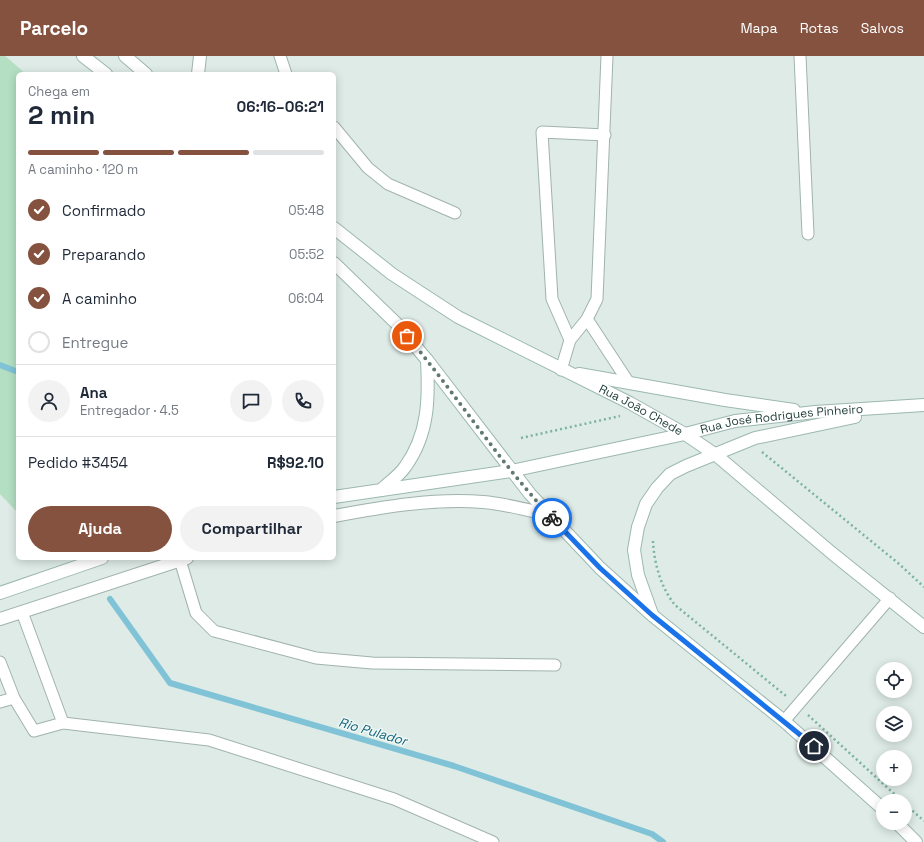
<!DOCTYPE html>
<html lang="pt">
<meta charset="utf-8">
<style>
:root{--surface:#fff;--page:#f2f2f3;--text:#1f2937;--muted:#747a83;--line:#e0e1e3;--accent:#84523f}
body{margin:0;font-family:"Space Grotesk",sans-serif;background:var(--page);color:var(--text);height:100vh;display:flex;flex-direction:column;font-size:15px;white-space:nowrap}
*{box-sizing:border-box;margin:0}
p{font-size:13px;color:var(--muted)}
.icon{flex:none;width:22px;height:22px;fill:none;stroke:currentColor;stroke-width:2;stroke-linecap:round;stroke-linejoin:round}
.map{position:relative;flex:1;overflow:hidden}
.panel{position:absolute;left:16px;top:16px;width:320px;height:488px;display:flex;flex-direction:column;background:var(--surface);border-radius:6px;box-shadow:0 2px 10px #0003}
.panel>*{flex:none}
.tools{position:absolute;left:876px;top:606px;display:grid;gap:8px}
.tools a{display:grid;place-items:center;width:36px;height:36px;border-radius:50%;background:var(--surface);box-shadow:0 2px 10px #0003;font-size:20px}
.pin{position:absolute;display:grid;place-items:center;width:34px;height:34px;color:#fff;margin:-17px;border:2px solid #fff;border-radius:50%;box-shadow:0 1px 4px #0007}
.courier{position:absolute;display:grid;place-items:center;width:40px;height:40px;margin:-20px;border:3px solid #1a73e8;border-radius:50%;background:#fff;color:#222;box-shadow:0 1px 5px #0007}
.overview em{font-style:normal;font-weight:600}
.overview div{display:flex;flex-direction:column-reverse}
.overview{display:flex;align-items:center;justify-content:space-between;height:68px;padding:0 12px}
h1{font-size:26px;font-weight:600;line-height:30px}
.bar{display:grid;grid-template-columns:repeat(4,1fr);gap:6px 4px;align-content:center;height:48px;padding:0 12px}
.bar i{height:5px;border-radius:3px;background:var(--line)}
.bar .current{background:var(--accent)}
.bar p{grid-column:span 4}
.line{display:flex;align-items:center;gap:10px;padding:0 12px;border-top:1px solid var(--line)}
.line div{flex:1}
.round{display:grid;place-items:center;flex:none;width:42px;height:42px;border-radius:21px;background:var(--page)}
ol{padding:0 12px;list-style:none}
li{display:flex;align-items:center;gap:12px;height:44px}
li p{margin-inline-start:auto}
li .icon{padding:4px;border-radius:50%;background:var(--accent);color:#fff;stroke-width:4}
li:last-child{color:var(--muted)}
li i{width:22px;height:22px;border:2px solid var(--line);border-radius:50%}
.primary-button{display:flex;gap:8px;margin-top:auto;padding:8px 12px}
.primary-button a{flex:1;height:46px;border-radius:24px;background:var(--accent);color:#fff;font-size:16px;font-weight:600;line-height:46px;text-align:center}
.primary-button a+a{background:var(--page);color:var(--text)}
header{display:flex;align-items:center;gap:24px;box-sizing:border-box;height:56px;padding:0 20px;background:var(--accent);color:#fff}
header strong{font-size:19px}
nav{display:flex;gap:22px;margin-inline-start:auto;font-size:14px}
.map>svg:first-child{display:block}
.green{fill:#b4dfc3}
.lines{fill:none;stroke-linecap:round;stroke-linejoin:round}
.stream{stroke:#80c3d7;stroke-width:6}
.lane-casing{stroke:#a1b3ae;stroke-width:13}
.street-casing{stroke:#a1b3ae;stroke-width:14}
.secondary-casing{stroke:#9cb8b0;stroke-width:14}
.path{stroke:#7bb2a5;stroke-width:2.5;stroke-dasharray:2 3;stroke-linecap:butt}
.lane{stroke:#fff;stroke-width:11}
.street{stroke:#fff;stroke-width:12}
.secondary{stroke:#fff;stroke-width:12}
.done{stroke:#617974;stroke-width:4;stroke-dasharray:0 7.2}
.route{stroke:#1a73e8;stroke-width:5}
.labels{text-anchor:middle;stroke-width:3;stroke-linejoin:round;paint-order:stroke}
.street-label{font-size:12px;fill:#1e3c36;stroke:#eef8f4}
.water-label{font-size:13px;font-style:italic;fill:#13637d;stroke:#eef8f4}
</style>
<header>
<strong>Parcelo</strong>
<nav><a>Mapa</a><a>Rotas</a><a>Salvos</a></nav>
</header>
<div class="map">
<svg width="924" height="786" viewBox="0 0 924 786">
<rect width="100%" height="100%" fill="#deebe6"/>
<path class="green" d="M0,0H5L26,18H18V457L0,438Z"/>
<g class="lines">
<path class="stream" d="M0,309L18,316
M110,543L170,627L454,710L652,778L663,786"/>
<g class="lane-casing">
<path id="lane" d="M280,0L286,18
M800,0L808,178
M334,71L368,112L388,128L455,157
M587,263L629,327
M570,284L552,243L542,76L605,79
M561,314L570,284L587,263L597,243L607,0
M180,504L196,557L214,575L316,602L372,607L555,609
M22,556L63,667
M0,606L14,642L34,675L63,667L209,684L394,743L493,786
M0,646L14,642
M784,665L890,542"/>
</g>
<g class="street-casing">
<path id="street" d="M198,18L200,0
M334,460C383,451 434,442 483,446C506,448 528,454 549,459
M0,563L187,502"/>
</g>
<g class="secondary-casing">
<g id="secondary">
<path d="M83,0L106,18"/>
<path d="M125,0L146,18"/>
<path id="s1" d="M334,172L392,218L458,261L630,347L685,378L716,399L833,498L924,571"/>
<path d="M334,207L397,268L427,304L530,438L600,512L652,559L784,665L883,753"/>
<path d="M579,318L725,344L794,354"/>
<path d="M381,434C388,427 399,420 405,411C429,378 429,342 427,304"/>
<path id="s2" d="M334,441L511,415L685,378L735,365L815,356L924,349"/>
<path d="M0,537L102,502"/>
<path d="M652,558L638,519L634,494L638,471L646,448L657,432L670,418L686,410L755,382L855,361"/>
<path d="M897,767L916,786"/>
</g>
</g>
<path class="path" d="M521,382L620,360
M762,396L898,507L924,531
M653,485C654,507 661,532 675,549L786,640
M808,659L902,745
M905,748L924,765"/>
<use href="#lane" class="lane"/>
<use href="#street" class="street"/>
<use href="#secondary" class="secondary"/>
</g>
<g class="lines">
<path class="done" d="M407,280C457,339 499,406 552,462"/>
<path class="route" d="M552,462L600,512L652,559L814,690"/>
</g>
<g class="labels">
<g class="street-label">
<text dy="4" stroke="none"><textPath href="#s1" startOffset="358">Rua João Chede</textPath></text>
<text dy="4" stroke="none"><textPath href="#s2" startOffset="455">Rua José Rodrigues Pinheiro</textPath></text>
</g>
<g class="water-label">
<text transform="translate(373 675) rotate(16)" y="5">Rio Pulador</text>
</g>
</g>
</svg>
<div class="tools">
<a><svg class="icon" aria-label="locate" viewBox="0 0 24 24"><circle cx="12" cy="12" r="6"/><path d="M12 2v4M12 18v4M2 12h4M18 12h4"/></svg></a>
<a><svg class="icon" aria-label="layers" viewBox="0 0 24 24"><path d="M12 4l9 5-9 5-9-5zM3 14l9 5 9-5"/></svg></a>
<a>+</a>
<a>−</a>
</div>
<div class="pin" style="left:407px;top:280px;background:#ea580c"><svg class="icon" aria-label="bag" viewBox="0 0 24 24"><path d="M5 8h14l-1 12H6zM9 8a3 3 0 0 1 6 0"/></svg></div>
<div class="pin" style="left:814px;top:690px;background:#1f2937"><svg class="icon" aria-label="home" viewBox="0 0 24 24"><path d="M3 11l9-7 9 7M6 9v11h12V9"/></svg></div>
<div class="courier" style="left:552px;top:462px"><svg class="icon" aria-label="bike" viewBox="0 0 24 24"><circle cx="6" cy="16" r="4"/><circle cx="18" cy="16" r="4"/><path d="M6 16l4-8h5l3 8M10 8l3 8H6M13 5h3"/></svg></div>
<section class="panel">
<div class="overview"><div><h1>2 min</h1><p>Chega em</p></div><em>06:16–06:21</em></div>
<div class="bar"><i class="current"></i><i class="current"></i><i class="current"></i><i></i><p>A caminho · 120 m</p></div>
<ol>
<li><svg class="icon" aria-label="check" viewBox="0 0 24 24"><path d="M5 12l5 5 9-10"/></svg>Confirmado<p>05:48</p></li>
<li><svg class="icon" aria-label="check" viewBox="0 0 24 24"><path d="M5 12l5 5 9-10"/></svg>Preparando<p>05:52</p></li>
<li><svg class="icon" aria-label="check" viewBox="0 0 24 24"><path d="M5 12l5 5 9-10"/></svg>A caminho<p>06:04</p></li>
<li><i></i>Entregue</li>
</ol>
<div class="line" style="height:72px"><a class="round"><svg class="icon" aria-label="person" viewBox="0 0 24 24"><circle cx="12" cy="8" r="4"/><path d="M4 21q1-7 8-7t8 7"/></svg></a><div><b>Ana</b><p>Entregador · 4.5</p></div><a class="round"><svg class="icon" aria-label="chat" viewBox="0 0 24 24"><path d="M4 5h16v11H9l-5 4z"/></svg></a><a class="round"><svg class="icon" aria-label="phone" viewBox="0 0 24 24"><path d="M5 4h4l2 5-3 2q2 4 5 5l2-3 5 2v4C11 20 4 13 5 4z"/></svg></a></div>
<div class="line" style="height:52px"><div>Pedido #3454</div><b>R$92.10</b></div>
<div class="primary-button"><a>Ajuda</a><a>Compartilhar</a></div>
</section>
</div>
